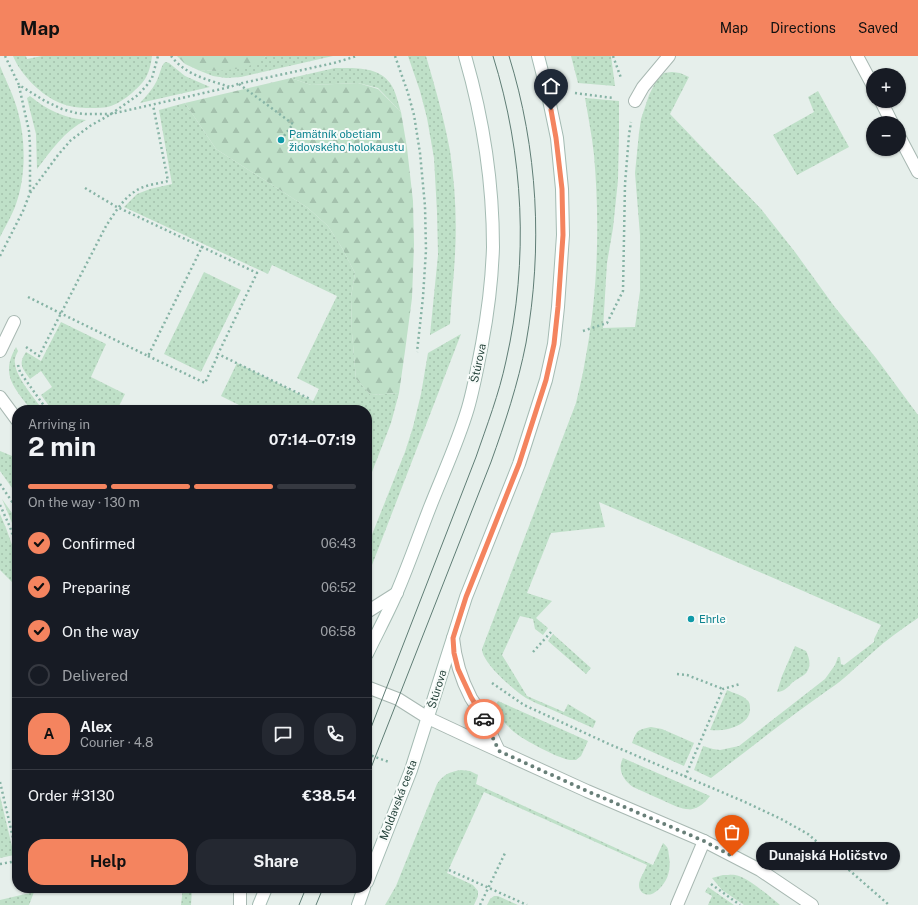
<!DOCTYPE html>
<meta charset="utf-8">
<style>
:root{--surface:#171b24;--page:#242831;--text:#f1f3f6;--muted:#9ea1a6;--line:#363941;--accent:#f4845f}
body{margin:0;font-family:"Public Sans",sans-serif;background:var(--page);color:var(--text);height:100vh;display:flex;flex-direction:column;font-size:15px;white-space:nowrap}
*{box-sizing:border-box;margin:0}
p{font-size:13px;color:var(--muted)}
.icon{flex:none;width:22px;height:22px;fill:none;stroke:currentColor;stroke-width:2;stroke-linecap:round;stroke-linejoin:round}
.map{position:relative;flex:1;overflow:hidden}
.drawer{position:absolute;left:12px;top:349px;width:360px;height:488px;display:flex;flex-direction:column;background:var(--surface);border-radius:16px;box-shadow:0 1px 3px #0004}
.drawer>*{flex:none}
.fabs{position:absolute;left:866px;top:12px;display:grid;gap:8px}
.fabs a{display:grid;place-items:center;width:40px;height:40px;border-radius:50%;background:var(--surface);box-shadow:0 1px 3px #0004;font-size:20px}
.pin{position:absolute;display:grid;place-items:center;width:34px;height:34px;color:#fff;margin:-41px -17px;border-radius:50% 50% 50% 0;rotate:-45deg;box-shadow:0 0 4px #0007}
.pin .icon{rotate:45deg}
.courier{position:absolute;display:grid;place-items:center;width:40px;height:40px;margin:-20px;border:3px solid #f4845f;border-radius:50%;background:#fff;color:#222;box-shadow:0 1px 5px #0007}
.bubble{position:absolute;height:28px;border-radius:14px;background:var(--surface);box-shadow:0 1px 3px #0004;font-size:13px;font-weight:700;line-height:28px;text-align:center}
.headline em{font-style:normal;font-weight:700}
.headline div{display:flex;flex-direction:column-reverse}
.headline{display:flex;align-items:center;justify-content:space-between;height:68px;padding:0 16px}
h1{font-size:26px;font-weight:700;line-height:30px}
.bar{display:grid;grid-template-columns:repeat(4,1fr);gap:6px 4px;align-content:center;height:48px;padding:0 16px}
.bar i{height:5px;border-radius:3px;background:var(--line)}
.bar .selected{background:var(--accent)}
.bar p{grid-column:span 4}
.line{display:flex;align-items:center;gap:10px;padding:0 16px;border-top:1px solid var(--line)}
.line div{flex:1}
.round{display:grid;place-items:center;flex:none;width:42px;height:42px;border-radius:16px;background:var(--page)}
ol{padding:0 16px;list-style:none}
li{display:flex;align-items:center;gap:12px;height:44px}
li p{margin-inline-start:auto}
li .icon{padding:4px;border-radius:50%;background:var(--accent);color:#111;stroke-width:4}
li:last-child{color:var(--muted)}
li i{width:22px;height:22px;border:2px solid var(--line);border-radius:50%}
.action{display:flex;gap:8px;margin-top:auto;padding:8px 16px}
.action a{flex:1;height:46px;border-radius:16px;background:var(--accent);color:#111;font-size:16px;font-weight:700;line-height:46px;text-align:center}
.action a+a{background:var(--page);color:var(--text)}
header{display:flex;align-items:center;gap:24px;box-sizing:border-box;height:56px;padding:0 20px;background:var(--accent);color:#111}
header strong{font-size:19px}
nav{display:flex;gap:22px;margin-inline-start:auto;font-size:14px}
.map>svg:first-child{display:block}
.grass{fill:url(#grass-dots)}
.forest{fill:url(#forest-firs)}
.lines{fill:none;stroke-linecap:round;stroke-linejoin:round}
.lane-casing{stroke:#a8b8b2;stroke-width:14}
.street-casing{stroke:#a8b8b2;stroke-width:14}
.secondary-casing{stroke:#a4bbb3;stroke-width:14}
.path{stroke:#86b3a5;stroke-width:2.5;stroke-dasharray:2 3;stroke-linecap:butt}
.lane{stroke:#fff;stroke-width:12}
.street{stroke:#fff;stroke-width:12}
.secondary{stroke:#fff;stroke-width:12}
.tram{stroke:#5f7d75;stroke-width:1}
.done{stroke:#687f78;stroke-width:4;stroke-dasharray:0 7.2}
.route{stroke:#f4845f;stroke-width:5}
.culture-dot{fill:#0f9aa8;stroke:#f7fbf9;stroke-width:1.5}
.labels{text-anchor:middle;stroke-width:4;stroke-linejoin:round;paint-order:stroke}
.culture-label{font-size:11px;fill:#0d838f;stroke:#f7fbf9;text-anchor:start}
.street-label{font-size:11px;fill:#24423a;stroke:#f7fbf9}
</style>
<header>
<strong>Map</strong>
<nav><a>Map</a><a>Directions</a><a>Saved</a></nav>
</header>
<div class="map">
<svg width="918" height="849" viewBox="0 0 918 849">
<defs>
<pattern id="grass-dots" width="8" height="8" patternUnits="userSpaceOnUse"><rect width="8" height="8" fill="#bfe0c8"/><path d="M2 2h.1M6 6h.1" fill="none" stroke="#a4c1ad" stroke-width="1.8" stroke-linecap="round"/></pattern>
<pattern id="forest-firs" width="22" height="20" patternUnits="userSpaceOnUse"><rect width="22" height="20" fill="#bfe0c8"/><path d="M5 1l3.5 6h-7zM16 11l3.5 6h-7z" fill="#a4c1ad"/></pattern>
</defs>
<rect width="100%" height="100%" fill="#e6efeb"/>
<path class="grass" d="M13,0H26L27,3L42,0H152C151,8 149,17 145,23C142,28 136,33 132,37C126,42 119,47 111,50C105,52 97,52 90,52C80,52 69,51 60,47C41,39 21,19 13,0Z
M266,0H333L241,21L226,22L213,20L198,14L217,15L264,2Z
M408,0H426C435,31 444,62 450,95C455,128 457,164 455,198C454,221 451,245 450,268L430,279L438,199L437,156L434,102L427,62L420,35Z
M571,0H611L615,30L578,27Z
M166,6L169,7L185,20L210,31L140,47C147,39 154,32 158,22C160,17 161,11 164,7Z
M0,10C6,25 14,40 18,56C26,86 26,122 15,151C11,161 5,171 0,181Z
M335,12C353,12 378,10 390,27C396,35 398,47 401,56L378,32L358,27L311,29L291,22Z
M672,16L680,17L689,21L670,58L761,153L795,196L834,250L876,302L918,359V562C902,573 886,584 872,597C858,609 844,624 828,634C788,662 750,692 711,722L694,714L703,690L713,693L720,694L739,690L825,623L835,609L838,601H840L841,608L844,609L874,586V583L881,569L599,446L605,471L551,477L527,537L552,545L536,562L548,572L543,579L535,573L533,563L520,560L502,599L527,640L564,656L568,648L596,665L593,672C578,665 563,659 548,652C541,649 533,646 526,642C514,634 482,607 482,593L576,347C579,333 583,319 585,305C598,238 600,167 594,99C592,80 588,60 585,42L619,45V78L618,124L613,172L607,207L603,272L635,271L640,235V179L635,117L639,77L641,63L649,39L656,25L664,17Z
M818,35L849,91L797,119L773,79L814,56L808,41Z
M30,40C47,54 64,62 86,64C64,75 51,95 37,113L36,78L27,42Z
M185,47L216,93L308,152L328,170L342,192L355,217L351,241L352,277L356,323L371,339L399,337L391,367L367,429V354H244L245,352L221,340L237,307L313,345L319,333L297,322L337,240L272,209L268,218L124,151L137,138L150,133L172,128L159,54Z
M204,216L241,234L201,316L164,298Z
M61,266L106,288L91,321L125,338L117,354H52L41,339L52,331L41,315L30,323C22,312 18,308 26,296L41,305Z
M461,278L367,522V491L405,396L413,371L421,338L428,297Z
M16,291L18,295C16,299 14,303 15,307C15,320 35,343 43,354H31C14,331 0,319 16,291Z
M0,395L17,402V439L0,415Z
M2,443L17,464V479Z
M0,458L6,472L17,503V531L0,514Z
M553,578L591,612L586,618L548,585Z
M795,590L806,595C810,603 812,612 804,619C801,621 797,623 793,626C789,630 784,636 777,636L782,620Z
M727,634C733,637 743,639 747,644C750,646 750,650 750,653C750,670 724,676 710,674Z
M498,645L588,685L581,700L576,704C574,704 572,704 570,704C557,702 524,684 514,676C506,669 500,661 493,653Z
M651,671L662,673L694,687L684,710L632,687C637,674 637,674 651,671Z
M623,702L710,740C694,761 682,753 662,744C652,740 643,735 633,731C623,724 617,713 623,702Z
M461,714L470,715L478,719L476,728L653,809L663,787C669,792 668,793 669,800C670,807 670,813 668,819C666,826 659,835 652,838C646,840 639,837 639,829C639,823 645,815 647,809L484,736L447,817L473,829L478,835V840L474,849H385L396,830L437,728C444,718 449,716 461,714Z
M0,740L14,799L0,802Z
M723,819C729,819 734,818 739,820C752,825 769,840 780,849H744L722,834L712,822Z
M708,831L734,849H708L712,840L705,836Z
M183,832H192L191,849H181Z
M34,836L29,849H0V844Z
M494,840H498L518,849H487L490,843Z"/>
<path class="forest" d="M177,0H266L264,2L245,12L217,15L198,14L185,8Z
M291,22L311,29L358,27L378,33L401,56L407,92L413,145L414,189L412,242L405,295L399,337L371,339L356,323L352,277L351,241L355,217L342,192L328,170L308,152L216,93L185,47Z"/>
<g class="lines">
<g class="lane-casing">
<path id="lane" d="M0,295L14,266
M677,849L704,785"/>
</g>
<g class="street-casing">
<path id="street" d="M857,0L873,30
M635,45L643,31L669,0
M881,45L892,67
M899,80L918,116
M0,341L17,364
M367,556L397,537
M453,582C455,603 461,623 471,642C474,647 478,652 481,658C488,670 493,683 499,695
M367,631L398,643L428,662L473,683L587,735L704,785L760,814L812,849
M240,849V832"/>
</g>
<g class="secondary-casing">
<path id="secondary" d="M367,598C377,577 388,557 397,536C409,508 419,479 430,451C443,418 458,386 468,352C474,331 478,309 482,288C488,256 492,223 493,191C493,126 483,62 465,0
M367,826L411,714L466,541L519,408L546,324L554,288L558,251L563,179L562,133L557,82L548,39L538,0
M259,849L266,832
M358,849L364,832"/>
</g>
<path class="path" d="M5,0L19,29L45,45L62,53L76,57L85,58H111L230,31L238,28L334,7L357,0
M171,0C175,5 180,10 185,13C198,22 215,26 230,31
M395,0L408,37L414,59L420,97L425,150L426,194L423,241L417,296
M613,0L621,22
M239,28L293,68L281,84
M19,30L29,75L30,90V136
M575,37L613,42
M85,132L115,150L202,191
M0,200L23,155L30,137L58,99L71,84L90,70L111,58L138,39L147,29L152,22L158,0
M28,241L58,256L148,300L202,191L257,217L218,298L310,343
M583,275L607,267L623,235L625,128L629,79L631,66
M26,291L39,300L106,170C114,158 122,144 134,136C143,129 157,128 168,125L153,49
M148,300L205,327L218,299
M18,309L20,316L47,354
M0,428L17,453
M0,449L10,471L17,492
M533,596L551,576
M677,618L687,619L723,633
M492,627L524,649L609,688L745,746L781,763L808,778L889,849
M367,698L389,706
M685,721L723,633L740,628
M0,726L17,799
M0,808L17,805
M449,814L527,849
M711,828L740,849
M480,849L506,795"/>
<use href="#lane" class="lane"/>
<use href="#street" class="street"/>
<use href="#secondary" class="secondary"/>
<path class="tram" d="M367,682L476,401C487,369 499,338 506,305C529,204 524,99 493,0
M367,722L491,406C505,367 518,328 526,287C543,192 538,93 509,0
M299,849L306,832
M316,849L323,832"/>
</g>
<g class="lines">
<path class="done" d="M484,663L499,695L587,735L704,785L732,800"/>
<path class="route" d="M484,663L471,641L458,613L454,597L453,582L466,541L519,408L546,324L554,288L558,251L563,179L562,133L556,82L551,54"/>
</g>
<g class="culture-dot">
<circle cx="281" cy="84" r="4"/>
<circle cx="691" cy="563" r="4"/>
</g>
<g class="labels">
<g class="culture-label">
<text x="289" y="82">Pamätník obetiam<tspan x="289" dy="13">židovského holokaustu</tspan></text>
<text x="699" y="567">Ehrle</text>
</g>
<g class="street-label">
<text transform="translate(478 307) rotate(-78)" y="4">Štúrova</text>
<text transform="translate(437 633) rotate(-73)" y="4">Štúrova</text>
<text transform="translate(398 744) rotate(-69)" y="4">Moldavská cesta</text>
</g>
</g>
</svg>
<div class="fabs">
<a>+</a>
<a>−</a>
</div>
<div class="pin" style="left:732px;top:800px;background:#ea580c"><svg class="icon" aria-label="bag" viewBox="0 0 24 24"><path d="M5 8h14l-1 12H6zM9 8a3 3 0 0 1 6 0"/></svg></div>
<div class="pin" style="left:551px;top:54px;background:#1f2937"><svg class="icon" aria-label="home" viewBox="0 0 24 24"><path d="M3 11l9-7 9 7M6 9v11h12V9"/></svg></div>
<div class="courier" style="left:484px;top:663px"><svg class="icon" aria-label="car" viewBox="0 0 24 24"><path d="M5 17H2v-5l4-1 3-4h7l3 4 3 1v5h-3M9 17h6M6 11h13"/><circle cx="7" cy="17" r="2"/><circle cx="17" cy="17" r="2"/></svg></div>
<div class="bubble" style="left:756px;top:786px;width:144px">Dunajská Holičstvo</div>
<section class="drawer">
<div class="headline"><div><h1>2 min</h1><p>Arriving in</p></div><em>07:14–07:19</em></div>
<div class="bar"><i class="selected"></i><i class="selected"></i><i class="selected"></i><i></i><p>On the way · 130 m</p></div>
<ol>
<li><svg class="icon" aria-label="check" viewBox="0 0 24 24"><path d="M5 12l5 5 9-10"/></svg>Confirmed<p>06:43</p></li>
<li><svg class="icon" aria-label="check" viewBox="0 0 24 24"><path d="M5 12l5 5 9-10"/></svg>Preparing<p>06:52</p></li>
<li><svg class="icon" aria-label="check" viewBox="0 0 24 24"><path d="M5 12l5 5 9-10"/></svg>On the way<p>06:58</p></li>
<li><i></i>Delivered</li>
</ol>
<div class="line" style="height:72px"><b class="round" style="background:var(--accent);color:#111">A</b><div><b>Alex</b><p>Courier · 4.8</p></div><a class="round"><svg class="icon" aria-label="chat" viewBox="0 0 24 24"><path d="M4 5h16v11H9l-5 4z"/></svg></a><a class="round"><svg class="icon" aria-label="phone" viewBox="0 0 24 24"><path d="M5 4h4l2 5-3 2q2 4 5 5l2-3 5 2v4C11 20 4 13 5 4z"/></svg></a></div>
<div class="line" style="height:52px"><div>Order #3130</div><b>€38.54</b></div>
<div class="action"><a>Help</a><a>Share</a></div>
</section>
</div>
